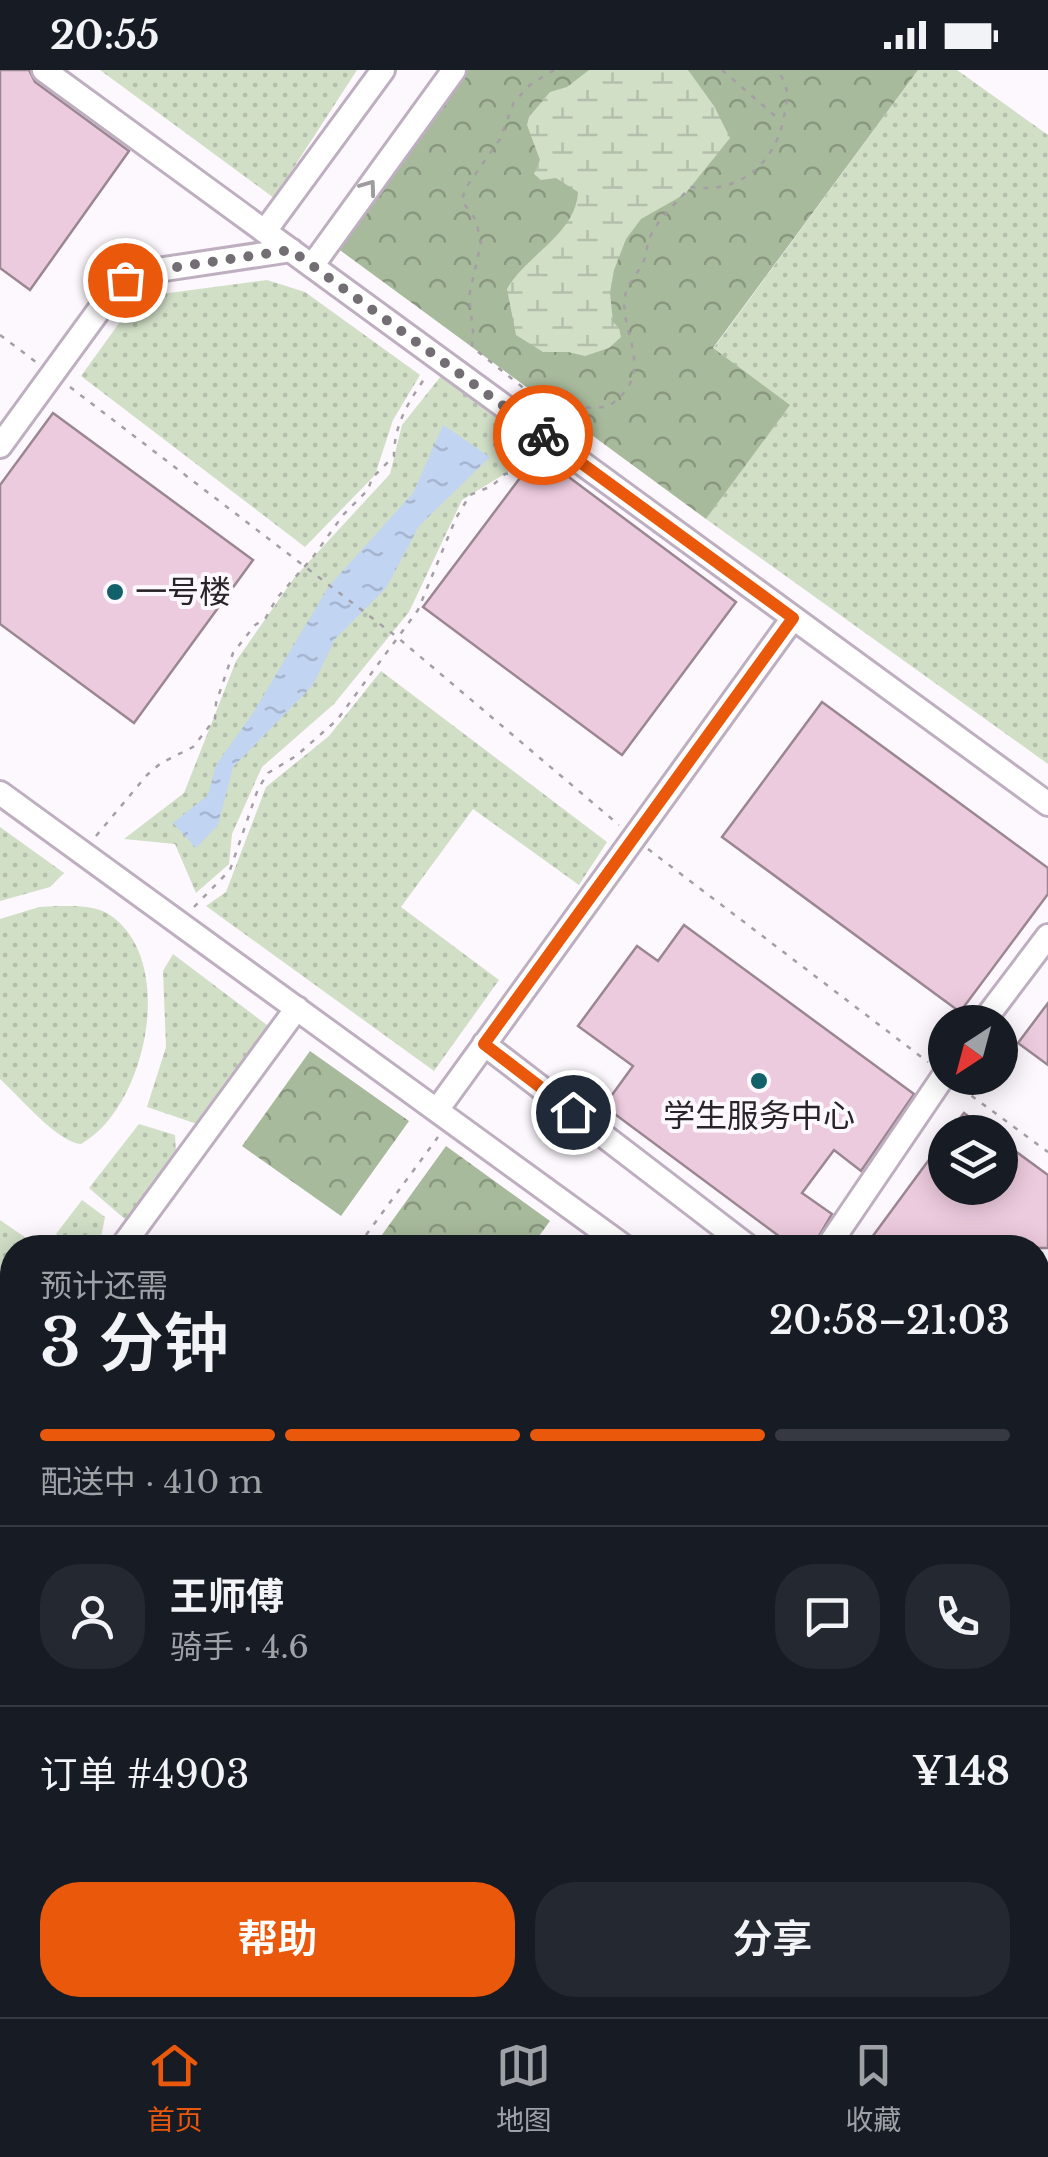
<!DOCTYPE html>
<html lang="zh">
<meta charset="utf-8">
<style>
:root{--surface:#171b24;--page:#242831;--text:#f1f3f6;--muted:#9ea1a6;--line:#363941;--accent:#ea580c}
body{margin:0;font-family:"Libre Baskerville","Noto Sans SC",serif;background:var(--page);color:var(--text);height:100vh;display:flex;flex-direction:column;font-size:38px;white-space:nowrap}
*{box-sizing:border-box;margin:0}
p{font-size:32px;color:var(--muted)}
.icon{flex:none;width:55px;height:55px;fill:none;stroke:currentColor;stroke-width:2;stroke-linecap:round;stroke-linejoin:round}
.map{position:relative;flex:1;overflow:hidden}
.details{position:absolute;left:0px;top:1165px;width:1050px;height:782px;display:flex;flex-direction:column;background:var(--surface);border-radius:40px 40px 0 0;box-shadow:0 5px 25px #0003}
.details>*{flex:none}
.needle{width:65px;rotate:216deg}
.tools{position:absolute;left:928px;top:935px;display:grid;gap:20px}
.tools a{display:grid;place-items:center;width:90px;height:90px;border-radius:50%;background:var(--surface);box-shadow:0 5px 25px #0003;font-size:50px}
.pin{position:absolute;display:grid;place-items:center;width:85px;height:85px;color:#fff;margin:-42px;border:5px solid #fff;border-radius:50%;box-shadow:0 2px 10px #0007}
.courier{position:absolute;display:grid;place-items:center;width:100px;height:100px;margin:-50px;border:8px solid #ea580c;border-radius:50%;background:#fff;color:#222;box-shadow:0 2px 12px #0007}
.overview em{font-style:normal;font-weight:600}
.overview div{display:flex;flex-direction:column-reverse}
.overview{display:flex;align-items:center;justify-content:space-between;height:170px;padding:0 40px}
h1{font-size:65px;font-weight:600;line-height:75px}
.bar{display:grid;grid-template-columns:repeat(4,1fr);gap:15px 10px;align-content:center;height:120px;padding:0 40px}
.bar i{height:12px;border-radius:8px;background:var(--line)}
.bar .selected{background:var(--accent)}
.bar p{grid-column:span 4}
.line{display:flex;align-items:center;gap:25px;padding:0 40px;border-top:2px solid var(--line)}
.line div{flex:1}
.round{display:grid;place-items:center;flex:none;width:105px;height:105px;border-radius:40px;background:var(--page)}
.button{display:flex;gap:20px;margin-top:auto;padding:20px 40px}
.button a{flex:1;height:115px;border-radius:40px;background:var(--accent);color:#fff;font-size:40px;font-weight:600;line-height:115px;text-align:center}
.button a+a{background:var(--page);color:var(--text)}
.status{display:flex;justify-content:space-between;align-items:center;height:70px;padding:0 50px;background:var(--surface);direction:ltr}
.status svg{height:28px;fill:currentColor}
.dock{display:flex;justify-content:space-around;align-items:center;height:140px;border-top:2px solid var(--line);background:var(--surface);font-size:28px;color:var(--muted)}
.dock a{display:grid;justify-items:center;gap:5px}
.dock .selected{color:var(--accent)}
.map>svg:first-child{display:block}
.grass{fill:url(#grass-dots)}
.forest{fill:url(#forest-crowns)}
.wetland{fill:url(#wetland-marsh)}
.pitch{fill:#d1dfc7}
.water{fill:url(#water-ripples)}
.building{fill:#edcbde;stroke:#9b8792;stroke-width:2.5}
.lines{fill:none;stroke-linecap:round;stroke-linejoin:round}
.minor-casing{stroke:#beafc0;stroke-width:28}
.major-casing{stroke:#beafc0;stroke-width:35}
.path{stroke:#a49ea5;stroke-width:2.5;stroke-dasharray:5 8;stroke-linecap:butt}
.minor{stroke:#fff;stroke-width:22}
.major{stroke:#fff;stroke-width:30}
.oneway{stroke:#9f9c9f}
.done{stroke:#736d74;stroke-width:10;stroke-dasharray:0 18}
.route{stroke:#ea580c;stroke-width:12}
.poi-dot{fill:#12616a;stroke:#fdf7fe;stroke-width:4}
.labels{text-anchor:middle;stroke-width:8;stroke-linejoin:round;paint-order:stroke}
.poi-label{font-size:32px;fill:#29232a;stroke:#fdf7fe;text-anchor:start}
</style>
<div class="status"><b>20:55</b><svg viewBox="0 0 49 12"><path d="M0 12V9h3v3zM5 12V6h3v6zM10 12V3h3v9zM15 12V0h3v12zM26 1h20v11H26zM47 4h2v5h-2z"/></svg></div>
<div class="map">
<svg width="1048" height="1947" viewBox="0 0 1048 1947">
<defs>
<pattern id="grass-dots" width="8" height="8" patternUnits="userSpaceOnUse" patternTransform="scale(2.5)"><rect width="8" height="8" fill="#d1dfc7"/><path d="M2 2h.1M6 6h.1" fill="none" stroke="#b3bfab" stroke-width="1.8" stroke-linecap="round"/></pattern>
<pattern id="forest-crowns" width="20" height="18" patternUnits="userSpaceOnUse" patternTransform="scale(2.5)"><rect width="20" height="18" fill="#a8ba9c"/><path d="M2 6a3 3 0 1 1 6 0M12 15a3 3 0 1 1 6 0" fill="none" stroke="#89977f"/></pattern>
<pattern id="wetland-marsh" width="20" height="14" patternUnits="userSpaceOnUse" patternTransform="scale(2.5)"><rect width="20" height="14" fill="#d1dfc7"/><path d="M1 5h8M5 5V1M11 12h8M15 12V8" fill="none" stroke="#b3bfab"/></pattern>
<pattern id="water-ripples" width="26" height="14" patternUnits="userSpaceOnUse" patternTransform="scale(2.5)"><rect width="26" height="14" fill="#c1d4f2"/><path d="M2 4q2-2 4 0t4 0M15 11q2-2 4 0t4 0" fill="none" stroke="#a6b6d0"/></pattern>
</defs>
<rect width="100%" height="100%" fill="#fdf7fe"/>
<path class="grass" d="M100,0H357L274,128Z
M918,0H957L1048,65V694L706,449L789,335L713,279Z
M267,210L305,222L420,305L393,350L375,405L305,477L81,306L138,227Z
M449,296L532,357L516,397L462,430L409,542L334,634L262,697L232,764L229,794L196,823L175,774L124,769L184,723L236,591L294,508L390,404L402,355Z
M381,601L607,772L579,815L473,739L401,837L499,910L434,1001L206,836L226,822L266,717L329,666Z
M0,757L64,803L50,817L0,831Z
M58,836C75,836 95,835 110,845C178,891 146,1038 81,1074C58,1073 19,1026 0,1009V849L39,837Z
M173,884L271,958L200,1055L147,1037L166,977L163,901Z
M139,1054L175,1065L176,1083L127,1151L89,1118Z
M82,1130L105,1147L99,1177H74L56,1164Z
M0,1150L39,1177L12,1178V1213L0,1204Z
M12,1217V1310L0,1327V1232Z"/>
<path class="forest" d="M468,0H918L713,278L790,335L706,449L337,178Z
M310,981L409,1051L341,1146L242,1076Z
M446,1076L550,1151L531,1177H390L379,1169Z
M0,1411L12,1421V1487L0,1478Z"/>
<path class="wetland" d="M589,0H688L714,36L730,68L685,124L641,149L626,169L614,200L610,223L613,252L619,258L621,267L609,278L585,286L568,282H543L516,265L507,219C526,185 576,164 578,122L556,108L541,110L534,104L540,90L527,55L529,47L550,22L567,17Z"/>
<path class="pitch" d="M319,1935H363L354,1947H310Z
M417,1935H461L452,1947H424L414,1939Z
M466,1935H510L501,1947H457Z"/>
<path class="water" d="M443,355L490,387L419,456L386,518L335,569L313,615L233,697L218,755L196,778L173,753L208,725L216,695L253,643L329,516L413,423Z"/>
<path class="building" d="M0,0H29L35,12L129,81L30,220L0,198Z
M53,343L253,490L134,653L0,554V415Z
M538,384L736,532L622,685L423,537Z
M822,632L1048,798V824L960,942L722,767Z
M684,855L914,1024L861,1101L834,1080L802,1123L832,1144L812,1178H795L604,1036L633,996L578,956L637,876L658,891Z
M1048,933V995L1018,973Z
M964,1043L990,1062H949Z
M945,1068V1118H1000V1070L1048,1105V1178H864Z
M0,1503L12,1512V1613L0,1631V1565L6,1557L0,1552Z
M0,1638L12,1647V1715L0,1724Z
M0,1743L12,1761V1847L0,1838Z"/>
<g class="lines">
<g class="minor-casing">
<path id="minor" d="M44,0L1048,734
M265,161L383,0
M312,196L454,0
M0,376L110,225L125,210L151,201L291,180
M0,723L626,1178
M983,952L1048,866
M484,974L750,1178
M437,1040L793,548
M121,1178L297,938
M827,1178L945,1004
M0,1342L12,1325
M1038,1390L1048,1387
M1038,1886L1048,1893
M1038,1907L1048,1915
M0,1935L16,1947
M215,1947L224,1935"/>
</g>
<g class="major-casing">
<path id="major" d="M1038,1565L1048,1551
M1038,1617L1048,1603
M724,1947L735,1935
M763,1947L774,1935"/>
</g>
<path class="path" d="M554,0L531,14L514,32L500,69L465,119L462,131L476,150L481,173L469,226L473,261L472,277L555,343L572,338L607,337C662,302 615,260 626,222C629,212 637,204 642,195C647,186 646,175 651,165C661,145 676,134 690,117C737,124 772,97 783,52C787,30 792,20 777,0
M722,0L781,51
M0,265L36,292
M70,317L397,567L619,755
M96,766L147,705L161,693L193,677L215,649L216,633L233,583L255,555L265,549L277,528L313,487L343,445L368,420L372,408L394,386C394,354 409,331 427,305
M648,779L928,992
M194,837L230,800L258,719L268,703L296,686L337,650L418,540L456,448L470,425L492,416L505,404L510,403L531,379
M961,1018L1048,1082
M366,1165L438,1067
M0,1388L12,1397"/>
<use href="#minor" class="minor"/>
<use href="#major" class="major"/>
</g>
<defs><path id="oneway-chevron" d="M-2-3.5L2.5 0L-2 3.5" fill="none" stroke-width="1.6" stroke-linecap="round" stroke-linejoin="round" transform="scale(2.5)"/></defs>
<use class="oneway" href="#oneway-chevron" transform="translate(369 117) rotate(-54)"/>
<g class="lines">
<path class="done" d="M125,210L150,201L291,180L543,365"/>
<path class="route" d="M543,365L793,548L484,974L573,1042"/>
</g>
<g class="poi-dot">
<circle cx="115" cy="522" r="10"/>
<circle cx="759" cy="1011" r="10"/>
</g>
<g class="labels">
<g class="poi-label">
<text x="135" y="533">一号楼</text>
<text x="759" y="1057" text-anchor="middle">学生服务中心</text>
</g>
</g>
</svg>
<div class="tools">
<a><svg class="needle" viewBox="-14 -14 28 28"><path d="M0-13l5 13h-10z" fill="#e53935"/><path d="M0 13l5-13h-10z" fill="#9ea1a6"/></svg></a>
<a><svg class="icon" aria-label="layers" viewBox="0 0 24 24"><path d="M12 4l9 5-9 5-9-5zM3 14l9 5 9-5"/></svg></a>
</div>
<div class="pin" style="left:125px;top:210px;background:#ea580c"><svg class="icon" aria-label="bag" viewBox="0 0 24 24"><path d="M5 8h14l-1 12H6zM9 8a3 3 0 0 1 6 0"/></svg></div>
<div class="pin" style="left:573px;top:1042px;background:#1f2937"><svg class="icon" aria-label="home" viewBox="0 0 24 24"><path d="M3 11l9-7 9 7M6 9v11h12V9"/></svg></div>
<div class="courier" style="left:543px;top:365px"><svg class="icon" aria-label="bike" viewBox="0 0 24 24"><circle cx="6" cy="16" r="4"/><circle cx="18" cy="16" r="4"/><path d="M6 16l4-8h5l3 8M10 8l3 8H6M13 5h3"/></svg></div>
<section class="details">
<div class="overview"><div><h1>3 分钟</h1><p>预计还需</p></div><em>20:58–21:03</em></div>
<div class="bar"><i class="selected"></i><i class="selected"></i><i class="selected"></i><i></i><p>配送中 · 410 m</p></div>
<div class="line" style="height:180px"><a class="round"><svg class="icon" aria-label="person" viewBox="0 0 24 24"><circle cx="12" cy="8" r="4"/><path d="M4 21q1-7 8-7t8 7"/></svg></a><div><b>王师傅</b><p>骑手 · 4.6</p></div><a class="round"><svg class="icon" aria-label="chat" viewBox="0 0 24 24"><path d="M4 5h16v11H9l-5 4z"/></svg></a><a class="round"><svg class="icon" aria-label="phone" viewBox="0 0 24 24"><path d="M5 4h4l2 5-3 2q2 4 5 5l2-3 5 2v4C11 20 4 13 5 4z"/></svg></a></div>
<div class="line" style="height:130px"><div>订单 #4903</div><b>¥148</b></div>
<div class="button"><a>帮助</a><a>分享</a></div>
</section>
</div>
<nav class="dock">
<a class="selected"><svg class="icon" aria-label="home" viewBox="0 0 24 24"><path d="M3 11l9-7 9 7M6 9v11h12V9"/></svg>首页</a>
<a><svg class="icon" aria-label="map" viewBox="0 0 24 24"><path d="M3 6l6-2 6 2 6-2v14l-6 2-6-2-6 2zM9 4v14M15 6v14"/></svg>地图</a>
<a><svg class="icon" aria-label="saved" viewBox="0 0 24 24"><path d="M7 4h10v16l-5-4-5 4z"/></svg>收藏</a>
</nav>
